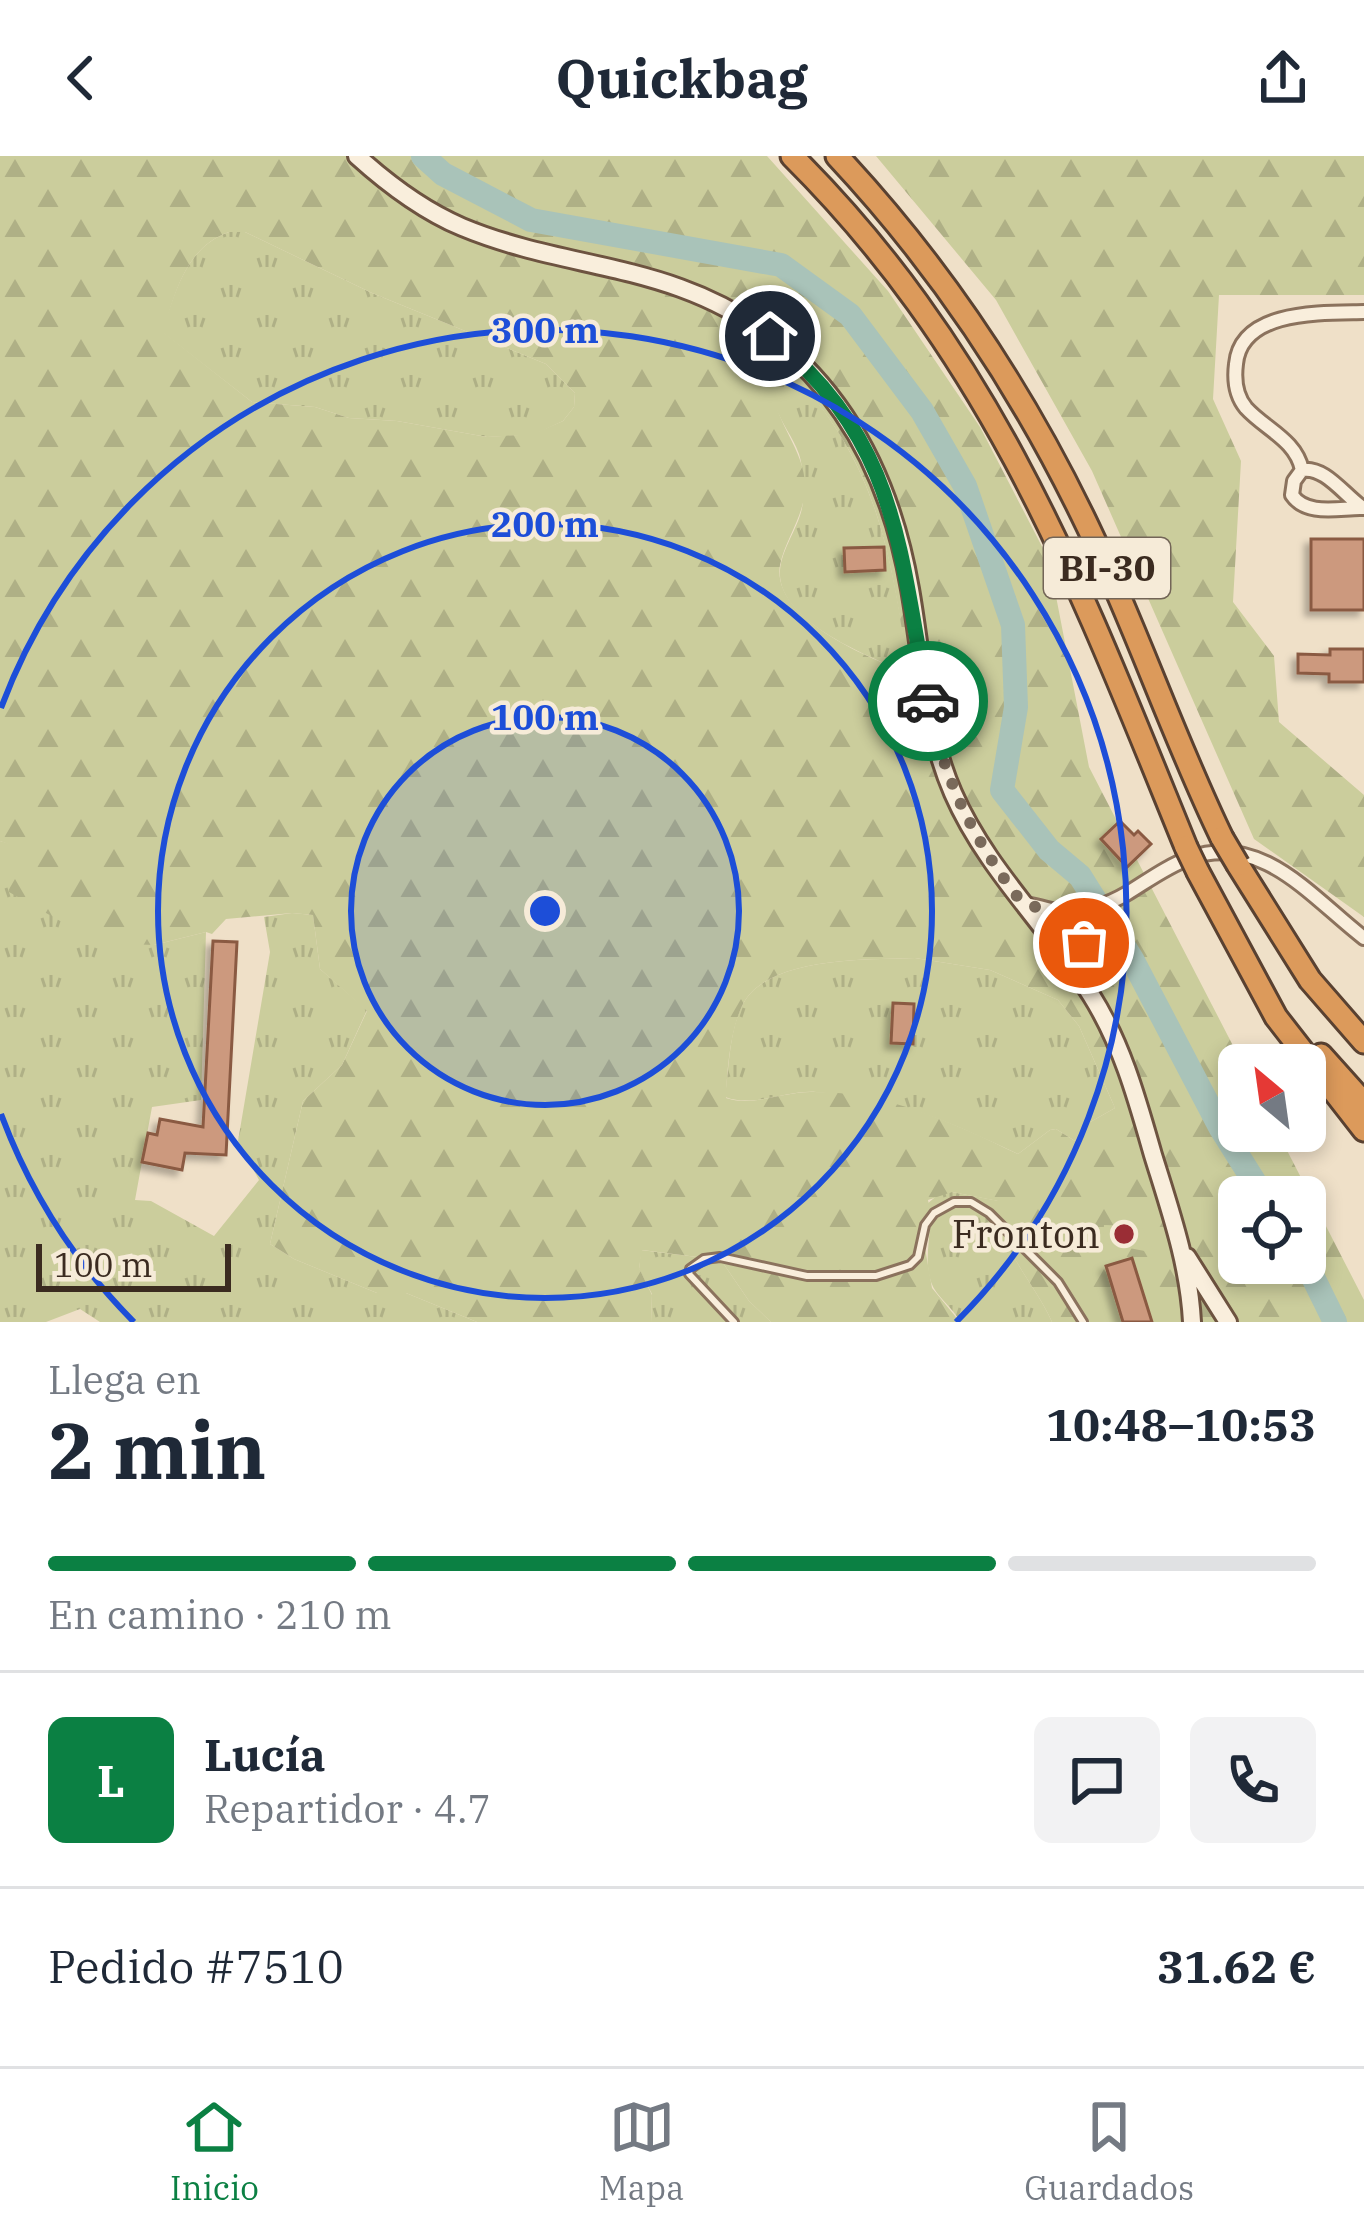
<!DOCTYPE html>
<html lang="es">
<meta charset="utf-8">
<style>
:root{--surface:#fff;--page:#f2f2f3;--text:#1f2937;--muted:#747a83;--line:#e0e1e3;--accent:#0b8043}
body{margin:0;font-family:"IBM Plex Serif",serif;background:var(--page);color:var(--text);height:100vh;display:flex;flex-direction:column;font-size:45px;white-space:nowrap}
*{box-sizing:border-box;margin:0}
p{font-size:39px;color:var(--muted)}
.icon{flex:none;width:66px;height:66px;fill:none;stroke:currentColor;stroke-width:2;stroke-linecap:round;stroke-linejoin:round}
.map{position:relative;height:1166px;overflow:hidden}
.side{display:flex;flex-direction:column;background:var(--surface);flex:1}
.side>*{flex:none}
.needle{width:78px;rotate:331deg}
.buttons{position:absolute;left:1218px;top:888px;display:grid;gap:24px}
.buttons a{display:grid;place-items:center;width:108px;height:108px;border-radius:18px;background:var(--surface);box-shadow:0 6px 18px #0003;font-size:60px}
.scale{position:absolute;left:36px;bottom:30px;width:195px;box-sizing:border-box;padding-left:12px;border:6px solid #3b2b20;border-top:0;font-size:33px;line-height:42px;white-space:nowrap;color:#3b2b20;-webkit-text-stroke:9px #f6ebd8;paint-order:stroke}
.pin{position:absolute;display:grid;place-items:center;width:102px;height:102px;color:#fff;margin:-51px;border:6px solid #fff;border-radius:50%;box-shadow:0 3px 12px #0007}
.courier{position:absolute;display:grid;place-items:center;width:120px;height:120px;margin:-60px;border:9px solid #0b8043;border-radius:50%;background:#fff;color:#222;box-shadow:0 3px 15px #0007}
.headline em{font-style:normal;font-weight:700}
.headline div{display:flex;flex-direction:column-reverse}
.headline{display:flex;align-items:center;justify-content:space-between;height:204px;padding:0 48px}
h1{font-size:78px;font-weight:700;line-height:90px}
.bar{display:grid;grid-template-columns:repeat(4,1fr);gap:18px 12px;align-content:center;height:144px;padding:0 48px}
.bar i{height:15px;border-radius:9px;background:var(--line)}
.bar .selected{background:var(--accent)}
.bar p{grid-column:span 4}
.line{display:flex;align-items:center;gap:30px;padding:0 48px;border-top:3px solid var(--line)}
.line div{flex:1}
.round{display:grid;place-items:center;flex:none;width:126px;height:126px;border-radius:18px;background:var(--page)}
header{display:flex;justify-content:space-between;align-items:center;height:156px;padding:0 48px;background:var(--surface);font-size:54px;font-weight:700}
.menu{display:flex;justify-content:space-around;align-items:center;height:168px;border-top:3px solid var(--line);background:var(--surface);font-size:33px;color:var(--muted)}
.menu a{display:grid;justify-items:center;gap:6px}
.menu .selected{color:var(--accent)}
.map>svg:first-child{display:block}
.grass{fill:url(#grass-tufts)}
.forest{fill:url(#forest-firs);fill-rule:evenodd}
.park{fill:#cbcd9c}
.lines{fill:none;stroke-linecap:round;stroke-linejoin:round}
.river{stroke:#a9c3b9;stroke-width:24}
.building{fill:#cc997e;stroke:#8a5a43;stroke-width:3;filter:url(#shadow)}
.lane-casing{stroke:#8b725d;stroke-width:12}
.street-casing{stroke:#8b725d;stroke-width:18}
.secondary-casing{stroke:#6d5340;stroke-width:22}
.highway-casing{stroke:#594131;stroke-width:27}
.lane{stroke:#f9eedc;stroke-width:6}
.street{stroke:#f9eedc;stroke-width:12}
.secondary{stroke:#f9eedc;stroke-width:16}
.highway{stroke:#dc9a5b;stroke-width:21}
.highway-bridge-casing{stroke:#594131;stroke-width:27;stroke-linecap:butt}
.highway-bridge{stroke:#dc9a5b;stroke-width:21}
.done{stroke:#7a6a5b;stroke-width:12;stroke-dasharray:0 21.6}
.route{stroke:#0b8043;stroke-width:15}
.ring{fill:none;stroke:#1d4ed8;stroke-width:6}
.poi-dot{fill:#9a2d35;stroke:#f6ebd8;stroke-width:4.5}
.labels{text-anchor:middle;stroke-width:9;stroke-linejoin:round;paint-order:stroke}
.shield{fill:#f6ebd8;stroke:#736557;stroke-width:3}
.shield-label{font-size:36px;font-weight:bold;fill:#3b2b20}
.poi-label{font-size:39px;fill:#3b2b20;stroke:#f6ebd8;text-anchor:end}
.centre{fill:#1d4ed8;stroke:#f6ebd8;stroke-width:6}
.ring-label{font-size:36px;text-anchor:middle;font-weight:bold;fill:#1d4ed8;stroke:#f6ebd8;stroke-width:9;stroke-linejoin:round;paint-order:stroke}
</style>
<header><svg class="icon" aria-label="back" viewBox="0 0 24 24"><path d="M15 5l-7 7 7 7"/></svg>Quickbag<svg class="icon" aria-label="share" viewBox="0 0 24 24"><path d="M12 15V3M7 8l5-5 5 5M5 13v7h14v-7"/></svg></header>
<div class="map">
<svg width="1364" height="1166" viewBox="0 0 1364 1166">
<defs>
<pattern id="grass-tufts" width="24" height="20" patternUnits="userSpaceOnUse" patternTransform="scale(3)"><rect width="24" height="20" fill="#cbcd9c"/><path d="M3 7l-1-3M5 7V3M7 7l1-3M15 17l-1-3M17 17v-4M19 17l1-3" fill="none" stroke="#afb086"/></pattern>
<pattern id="forest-firs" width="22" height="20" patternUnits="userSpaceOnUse" patternTransform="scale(3)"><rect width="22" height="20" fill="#cbcd9c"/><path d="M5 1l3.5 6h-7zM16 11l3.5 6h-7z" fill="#afb086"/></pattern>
<filter id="shadow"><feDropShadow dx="-5.5" dy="5.5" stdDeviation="3" flood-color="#0004"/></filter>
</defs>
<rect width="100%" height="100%" fill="#efe0c8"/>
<path class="grass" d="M229,76H245L372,137L546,208L575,237L574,251L563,265L533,279L487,281L397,265L349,262L315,251L252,246L162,176C175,137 186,91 229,76Z
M799,224C881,317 890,401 910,518C871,501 776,466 780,414C782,390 802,368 803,344C804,332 803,310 799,298C793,281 781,267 775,249Z
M0,685L11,688L154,789L206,776L201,944L152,951L135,1044L151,1045L214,1080L259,1024L238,985L270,796L264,761L292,757L313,759L320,813L367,854L342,909L303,945L270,1088L294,1103L377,1137H406L477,1166H100L80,1153L46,1166H0Z
M915,802L990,814L1058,844L1079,870L1115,952L1085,969L1075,985L1056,973L1050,974L1018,998C943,963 900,943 816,936C786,934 754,952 725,941C729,912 729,876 742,850C765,800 868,804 915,802Z
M952,1036L999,1045C995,1089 1035,1127 1052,1166H960C953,1151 936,1141 931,1126C922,1098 935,1075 927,1048L940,1037Z
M641,1094L721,1104L749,1145L771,1166H651L652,1138L639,1113Z"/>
<path class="forest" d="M0,0H767L888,135L980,271L1049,404L1089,611L1243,909H1239V975H1277L1364,1144V1166H1052C1035,1127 995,1089 998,1045L952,1036L928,1044L933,1066L925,1092L932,1132L960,1166H771L749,1145L721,1104L642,1094L639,1112L652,1139L651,1166H477L406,1137H377L294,1103L270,1088L303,945L342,909L367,855L320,813L313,759L292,757L226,763L212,778L206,776L154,789L99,787L9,736L11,689L0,685ZM229,76H245L372,137L546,208L575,237L574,251L563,265L533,278L487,281L397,265L349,262L315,251L252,246L163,176C175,137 186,91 229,76ZM799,225C881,316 890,401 909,517C870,503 771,462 780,409C786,381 806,358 805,328C804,299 784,276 776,249ZM915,802L990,814L1058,844L1079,870L1115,952L1085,969L1075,985L1056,973L1050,974L1018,998C951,966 886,935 810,936C782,936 752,951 726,942C727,914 730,876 742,850C765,800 868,804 915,802ZM1239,1041H1305V1107H1239Z
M876,0H1364V139H1219L1213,243L1241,305L1233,446L1274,500L1279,566L1364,639V761L1254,683L1092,315L996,144Z"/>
<path class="park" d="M1104,1069L1141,1070L1155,1097L1103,1087Z"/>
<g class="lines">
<path class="river" d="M423,0L443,18L531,64L781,109L850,159L922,255L965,330L1013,469L1016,551L1002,634L1049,694L1080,720L1132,803L1220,971L1264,1041
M1305,1105L1335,1166"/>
</g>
<path class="building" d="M1311,383H1364V454H1311Z
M884,391L885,414L845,416L844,392Z
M1330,493H1364V526H1329V518L1298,517V498L1330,499Z
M1120,665L1134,679L1138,675L1151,688L1127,711L1101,683Z
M213,785L237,786L226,999L185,997L182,1014L142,1006L148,977L157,979L160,963L203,971Z
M893,847L914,848L913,888L891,887Z
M1132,1102L1152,1166H1123L1106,1110Z"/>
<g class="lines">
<g class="lane-casing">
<path id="lane" d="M734,1166L689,1118L690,1113L704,1103L720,1101L807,1120H876L910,1109L918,1101L925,1069L934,1057L954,1046H971L989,1057L1058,1126L1083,1166"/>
</g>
<g class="street-casing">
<path id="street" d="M1302,314C1296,284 1265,273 1246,252C1235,239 1234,224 1236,208C1241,153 1324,157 1364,156
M1302,314L1294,325L1292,339C1306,360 1338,352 1360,352
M1302,314C1325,310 1344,339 1363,352
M1022,747C1093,763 1083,760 1083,827
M1050,785C1075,748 1091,759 1126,738C1146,726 1167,710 1190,702C1262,676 1313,743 1364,782
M1050,785L1079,780L1109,749"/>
</g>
<g class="secondary-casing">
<path id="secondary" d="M357,0C389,29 422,54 462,71C570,116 675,105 775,184C854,247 893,335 910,433C922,501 925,573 953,637C986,713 1047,769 1091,839C1122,888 1137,943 1153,999C1170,1054 1189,1108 1192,1166
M1187,1101L1228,1166"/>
</g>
<g class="highway-casing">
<path id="highway" d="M792,0C996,203 1080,431 1186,691
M837,0C940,110 1023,235 1088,371C1137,473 1173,581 1222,682
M1238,709L1310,824L1364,886
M1198,716L1276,861L1364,974
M1321,899L1364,947"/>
</g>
<use href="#lane" class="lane"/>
<use href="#street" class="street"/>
<use href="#secondary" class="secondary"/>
<use href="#highway" class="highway"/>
<g class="highway-bridge-casing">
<path id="highway-bridge" d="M1222,682L1238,709
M1186,691L1198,716"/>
</g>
<use href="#highway-bridge" class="highway-bridge"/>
</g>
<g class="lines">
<path class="done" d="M928,545C943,619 970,678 1016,739C1033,762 1088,746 1084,787"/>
<path class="route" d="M770,180C900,287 898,392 928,545"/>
</g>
<circle cx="545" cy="755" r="194" fill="#1d4ed8" fill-opacity=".12"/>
<g class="ring">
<circle cx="545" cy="755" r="194"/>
<circle cx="545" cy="755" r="387"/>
<path d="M134 1166A581 581 0 0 1 1 958M1 552A581 581 0 1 1 956 1166"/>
</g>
<circle class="poi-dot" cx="1124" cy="1078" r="12"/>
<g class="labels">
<rect class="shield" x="1044" y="382" width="126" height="60" rx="9"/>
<g class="shield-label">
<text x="1107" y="425">BI-30</text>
</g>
<g class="poi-label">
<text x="1100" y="1092">Fronton</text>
</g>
</g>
<circle cx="545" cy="755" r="18" class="centre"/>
<g class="ring-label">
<text x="545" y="187">300 m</text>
<text x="545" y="381">200 m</text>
<text x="545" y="574">100 m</text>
</g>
</svg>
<div class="buttons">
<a><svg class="needle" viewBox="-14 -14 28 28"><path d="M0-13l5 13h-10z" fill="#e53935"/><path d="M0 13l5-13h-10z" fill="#747a83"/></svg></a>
<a><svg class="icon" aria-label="locate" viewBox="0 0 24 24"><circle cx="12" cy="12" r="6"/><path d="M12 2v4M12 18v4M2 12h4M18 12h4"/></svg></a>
</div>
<div class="scale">100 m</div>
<div class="pin" style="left:1084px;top:787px;background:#ea580c"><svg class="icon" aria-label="bag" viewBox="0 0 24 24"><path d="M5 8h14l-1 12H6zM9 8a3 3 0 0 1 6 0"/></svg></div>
<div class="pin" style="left:770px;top:180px;background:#1f2937"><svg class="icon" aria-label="home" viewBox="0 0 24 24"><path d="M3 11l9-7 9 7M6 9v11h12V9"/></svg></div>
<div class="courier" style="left:928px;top:545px"><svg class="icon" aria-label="car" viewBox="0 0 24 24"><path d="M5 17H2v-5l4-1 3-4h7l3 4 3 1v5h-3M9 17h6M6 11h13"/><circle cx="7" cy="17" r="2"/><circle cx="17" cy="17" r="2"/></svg></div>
</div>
<section class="side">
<div class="headline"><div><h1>2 min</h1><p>Llega en</p></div><em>10:48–10:53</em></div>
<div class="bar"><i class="selected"></i><i class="selected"></i><i class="selected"></i><i></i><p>En camino · 210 m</p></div>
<div class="line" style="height:216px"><b class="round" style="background:var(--accent);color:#fff">L</b><div><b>Lucía</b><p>Repartidor · 4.7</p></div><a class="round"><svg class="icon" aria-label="chat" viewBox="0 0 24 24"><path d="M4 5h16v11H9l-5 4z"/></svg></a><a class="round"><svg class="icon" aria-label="phone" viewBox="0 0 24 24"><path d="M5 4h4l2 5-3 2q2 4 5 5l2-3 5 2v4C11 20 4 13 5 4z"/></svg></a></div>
<div class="line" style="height:156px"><div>Pedido #7510</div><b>31.62 €</b></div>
</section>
<nav class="menu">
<a class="selected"><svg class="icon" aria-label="home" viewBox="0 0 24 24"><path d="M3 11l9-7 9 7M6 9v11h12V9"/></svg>Inicio</a>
<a><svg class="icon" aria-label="map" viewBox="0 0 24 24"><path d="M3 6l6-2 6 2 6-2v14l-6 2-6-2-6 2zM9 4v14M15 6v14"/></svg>Mapa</a>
<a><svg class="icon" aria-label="saved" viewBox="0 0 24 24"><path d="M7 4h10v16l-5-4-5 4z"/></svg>Guardados</a>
</nav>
